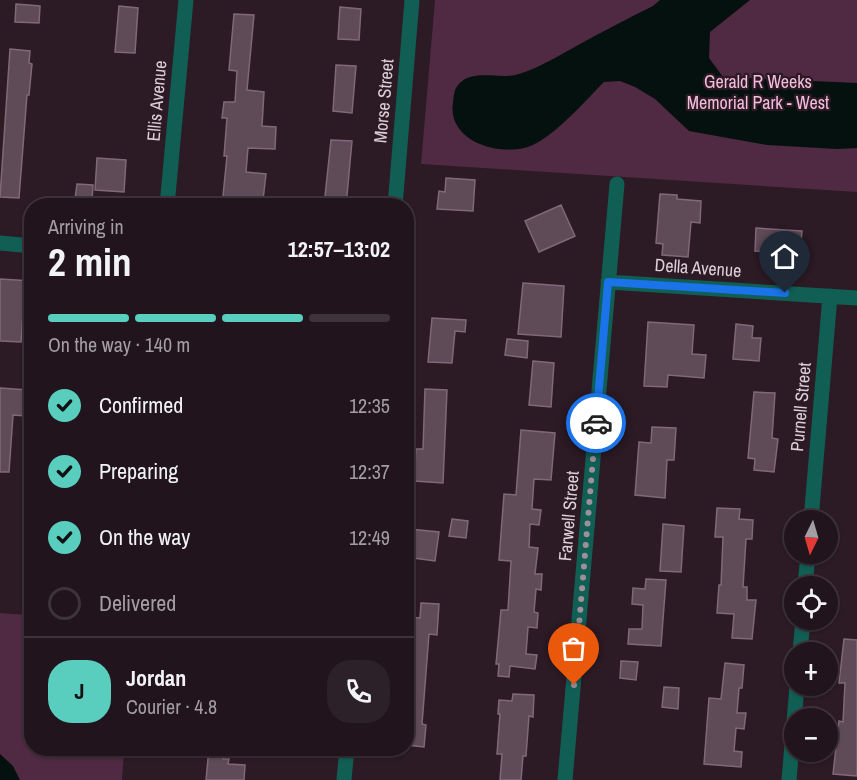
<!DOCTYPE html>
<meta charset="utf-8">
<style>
:root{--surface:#21141c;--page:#2d2129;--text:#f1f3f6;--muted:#a29ea3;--line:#3e333b;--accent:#59cebf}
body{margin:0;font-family:"Archivo Narrow",sans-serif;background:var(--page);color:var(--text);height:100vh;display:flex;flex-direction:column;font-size:22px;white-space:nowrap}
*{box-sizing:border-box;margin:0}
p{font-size:20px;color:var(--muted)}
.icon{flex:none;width:33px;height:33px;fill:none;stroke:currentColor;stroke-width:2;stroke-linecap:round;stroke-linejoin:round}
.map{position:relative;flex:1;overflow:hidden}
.sheet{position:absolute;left:24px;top:198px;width:390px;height:558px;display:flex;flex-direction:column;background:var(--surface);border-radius:24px;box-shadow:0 2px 4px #0004,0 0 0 2px var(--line)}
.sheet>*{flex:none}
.needle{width:39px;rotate:185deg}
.fabs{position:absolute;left:784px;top:510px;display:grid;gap:12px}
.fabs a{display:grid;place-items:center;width:54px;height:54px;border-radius:50%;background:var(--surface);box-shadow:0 2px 4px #0004,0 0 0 2px var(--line);font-size:30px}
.pin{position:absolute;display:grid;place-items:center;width:51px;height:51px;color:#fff;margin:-62px -26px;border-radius:50% 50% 50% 0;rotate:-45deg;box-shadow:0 0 6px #0007}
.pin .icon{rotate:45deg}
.courier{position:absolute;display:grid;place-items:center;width:60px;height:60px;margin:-30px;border:4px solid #1a73e8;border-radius:50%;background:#fff;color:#222;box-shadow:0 2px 8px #0007}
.overview em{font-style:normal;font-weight:700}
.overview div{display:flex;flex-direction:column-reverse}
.overview{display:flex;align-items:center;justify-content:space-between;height:102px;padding:0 24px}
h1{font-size:39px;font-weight:700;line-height:45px}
.bar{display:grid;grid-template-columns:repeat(4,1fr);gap:9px 6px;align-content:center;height:72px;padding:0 24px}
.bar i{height:8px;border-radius:4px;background:var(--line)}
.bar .on{background:var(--accent)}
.bar p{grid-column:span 4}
.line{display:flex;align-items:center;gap:15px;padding:0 24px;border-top:2px solid var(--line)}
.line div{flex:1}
.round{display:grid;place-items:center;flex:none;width:63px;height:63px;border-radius:24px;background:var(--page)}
ol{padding:0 24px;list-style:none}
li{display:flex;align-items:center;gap:18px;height:66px}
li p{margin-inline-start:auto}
li .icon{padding:6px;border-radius:50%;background:var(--accent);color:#111;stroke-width:4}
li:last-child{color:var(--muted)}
li i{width:33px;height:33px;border:3px solid var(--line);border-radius:50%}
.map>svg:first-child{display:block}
.green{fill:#502942}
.water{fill:#05110f}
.building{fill:#5f4a57;stroke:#806977;stroke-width:1.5}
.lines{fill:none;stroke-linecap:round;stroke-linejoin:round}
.street{stroke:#115e55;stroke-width:15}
.done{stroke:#9e9099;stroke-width:6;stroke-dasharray:0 10.8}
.route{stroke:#1a73e8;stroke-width:8}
.labels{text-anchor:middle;stroke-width:4.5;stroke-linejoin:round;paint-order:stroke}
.park-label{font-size:18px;fill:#f4bdde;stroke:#2c1a25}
.street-label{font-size:18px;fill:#dccfd7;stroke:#2c1a25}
</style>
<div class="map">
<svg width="857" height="780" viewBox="0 0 857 780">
<rect width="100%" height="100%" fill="#2c1a25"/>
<path class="green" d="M435,0H857V192L421,164Z
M31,555L32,748L124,749L122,780H0V613L26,615Z"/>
<path class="water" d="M660,0H750L710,32L709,58L723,77L857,83V148L837,149L767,145L689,131L655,99L635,87L620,81L604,82C585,101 549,143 524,148C493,155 447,139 453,102C454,94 454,88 461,82C476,69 501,80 519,74C541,67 560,55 580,44C604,31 628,18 653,6Z
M0,754L13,766L20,780H0Z"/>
<path class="building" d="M16,4L40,6L39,23L15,22Z
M119,6L138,8L135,53L115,52Z
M340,7L361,9L359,40L338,39Z
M234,14L254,15L247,90L264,92L262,126L276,127L275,149L248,148L246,172L266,174L263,200L244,197L243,206H222L227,156H224L227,118H222L224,102H235L237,71L229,70Z
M10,49L30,51L29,63L32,64L29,95H27L19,198L0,197Z
M336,65L356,66L352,113L333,111Z
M331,140L352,141L346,206H324Z
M97,158L126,160L124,192L95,190Z
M446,178L475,180L473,211L437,209L439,191L445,192Z
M77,184L93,185L92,200L75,199Z
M660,194L677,195V199L701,201L700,223L691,222L688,257L662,255L663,244L656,243Z
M561,205L575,236L539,252L525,221Z
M756,228L802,231L800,254L755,251Z
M0,279L32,281V298L24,297L21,342L0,341Z
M523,283L564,286L561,337L518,334Z
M432,318L466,320L465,332L455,331L452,363L428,362Z
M648,322L694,325L692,354L706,355L704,378L668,375L667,387L644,386Z
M736,324L753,326L752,338H761L759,361L733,359Z
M507,339L528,341L527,358L505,355Z
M533,361L554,363L551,407L529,405Z
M0,388L28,390L26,416L13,415L9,472H0Z
M425,389L447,390L443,483L414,481L416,449H423Z
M754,392L775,393L772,438L778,439L774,472L754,470L755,459L748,458Z
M652,427L676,428L674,460H667L665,498L635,495L639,442L651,443Z
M521,430L555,433L551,480L534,479L532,509L541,510L539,525L530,524L529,547L538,548L535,574H542L541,590L536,589L534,612L538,613L537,628L528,627L526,654L537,655L535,669L510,666L509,677L498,676L499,664H496L501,610H508L511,561L499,560L504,494L516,495Z
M717,508L740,509L739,519L753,520L752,539H746L743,587H747V600H756L752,639L732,638L734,614L717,613L719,585H721L723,537H715Z
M452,519L468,521L466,538L449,536Z
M663,524L684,526L681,572L660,571Z
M409,529L439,532L435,561L406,557Z
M646,579L666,580L661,646L628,644L629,629H642L643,605L632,604L633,588L645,589Z
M421,603L439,604L437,635L429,634L422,724L426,725L424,747L406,745V678H408L410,656H406V640L409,617L420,618Z
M844,639L857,640V776L833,774L839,721L843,722L845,683H839Z
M621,661L638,662L636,680L620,678Z
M725,663L744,665L742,688H739L737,713H746L744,729L736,728L734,751L742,752L741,767L704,764L709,698L721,699Z
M664,687L679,688L678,709L662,707Z
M513,694L534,695L533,717L529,716L526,756H523L521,780H500L502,754H497L500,714H498L499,700L512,701Z
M209,748H224L223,759H229L228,764L245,765L244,780H206Z"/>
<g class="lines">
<path class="street" d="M167,206L186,0
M395,206L412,0
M0,243L32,246
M608,282L857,298
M811,520L830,296
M805,586L808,554
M800,652L803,620
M344,780L347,748
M565,780L617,184
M789,780L797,686"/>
</g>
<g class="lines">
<path class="done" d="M574,685L596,423"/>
<path class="route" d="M596,423L608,282L785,293"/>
</g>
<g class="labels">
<g class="park-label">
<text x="758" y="88">Gerald R Weeks<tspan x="758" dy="21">Memorial Park - West</tspan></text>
</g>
<g class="street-label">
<text transform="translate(157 101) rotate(-85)" y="6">Ellis Avenue</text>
<text transform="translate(384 101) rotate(-85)" y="6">Morse Street</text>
<text transform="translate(698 268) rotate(4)" y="6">Della Avenue</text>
<text transform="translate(801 407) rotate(-85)" y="6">Purnell Street</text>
<text transform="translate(569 516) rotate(-85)" y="6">Farwell Street</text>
</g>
</g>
</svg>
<div class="fabs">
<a><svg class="needle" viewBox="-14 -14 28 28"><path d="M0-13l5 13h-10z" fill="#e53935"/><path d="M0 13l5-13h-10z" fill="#a29ea3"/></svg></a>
<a><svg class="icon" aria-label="locate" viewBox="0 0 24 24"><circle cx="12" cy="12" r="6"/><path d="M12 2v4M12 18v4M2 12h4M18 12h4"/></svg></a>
<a>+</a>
<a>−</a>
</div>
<div class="pin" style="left:574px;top:685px;background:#ea580c"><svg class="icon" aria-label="bag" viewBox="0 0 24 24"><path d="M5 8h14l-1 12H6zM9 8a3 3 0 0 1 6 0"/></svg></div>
<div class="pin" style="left:785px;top:293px;background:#1f2937"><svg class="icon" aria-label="home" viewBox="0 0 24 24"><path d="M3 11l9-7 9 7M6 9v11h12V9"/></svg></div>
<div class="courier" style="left:596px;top:423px"><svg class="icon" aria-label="car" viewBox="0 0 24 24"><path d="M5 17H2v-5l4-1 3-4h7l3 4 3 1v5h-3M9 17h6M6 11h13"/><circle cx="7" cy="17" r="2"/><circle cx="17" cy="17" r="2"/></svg></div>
<section class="sheet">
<div class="overview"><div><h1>2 min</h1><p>Arriving in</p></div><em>12:57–13:02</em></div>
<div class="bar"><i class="on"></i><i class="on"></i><i class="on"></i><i></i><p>On the way · 140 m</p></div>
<ol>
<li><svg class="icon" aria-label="check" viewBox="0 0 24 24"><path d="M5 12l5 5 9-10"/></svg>Confirmed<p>12:35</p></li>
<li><svg class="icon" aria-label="check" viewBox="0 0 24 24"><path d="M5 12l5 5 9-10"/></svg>Preparing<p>12:37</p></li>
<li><svg class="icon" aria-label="check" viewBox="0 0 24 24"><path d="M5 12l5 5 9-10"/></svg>On the way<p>12:49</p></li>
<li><i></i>Delivered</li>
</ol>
<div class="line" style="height:108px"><b class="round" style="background:var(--accent);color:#111">J</b><div><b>Jordan</b><p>Courier · 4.8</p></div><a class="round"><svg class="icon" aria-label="phone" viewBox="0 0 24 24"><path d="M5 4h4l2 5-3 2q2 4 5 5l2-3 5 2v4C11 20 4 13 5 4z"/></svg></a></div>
</section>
</div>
